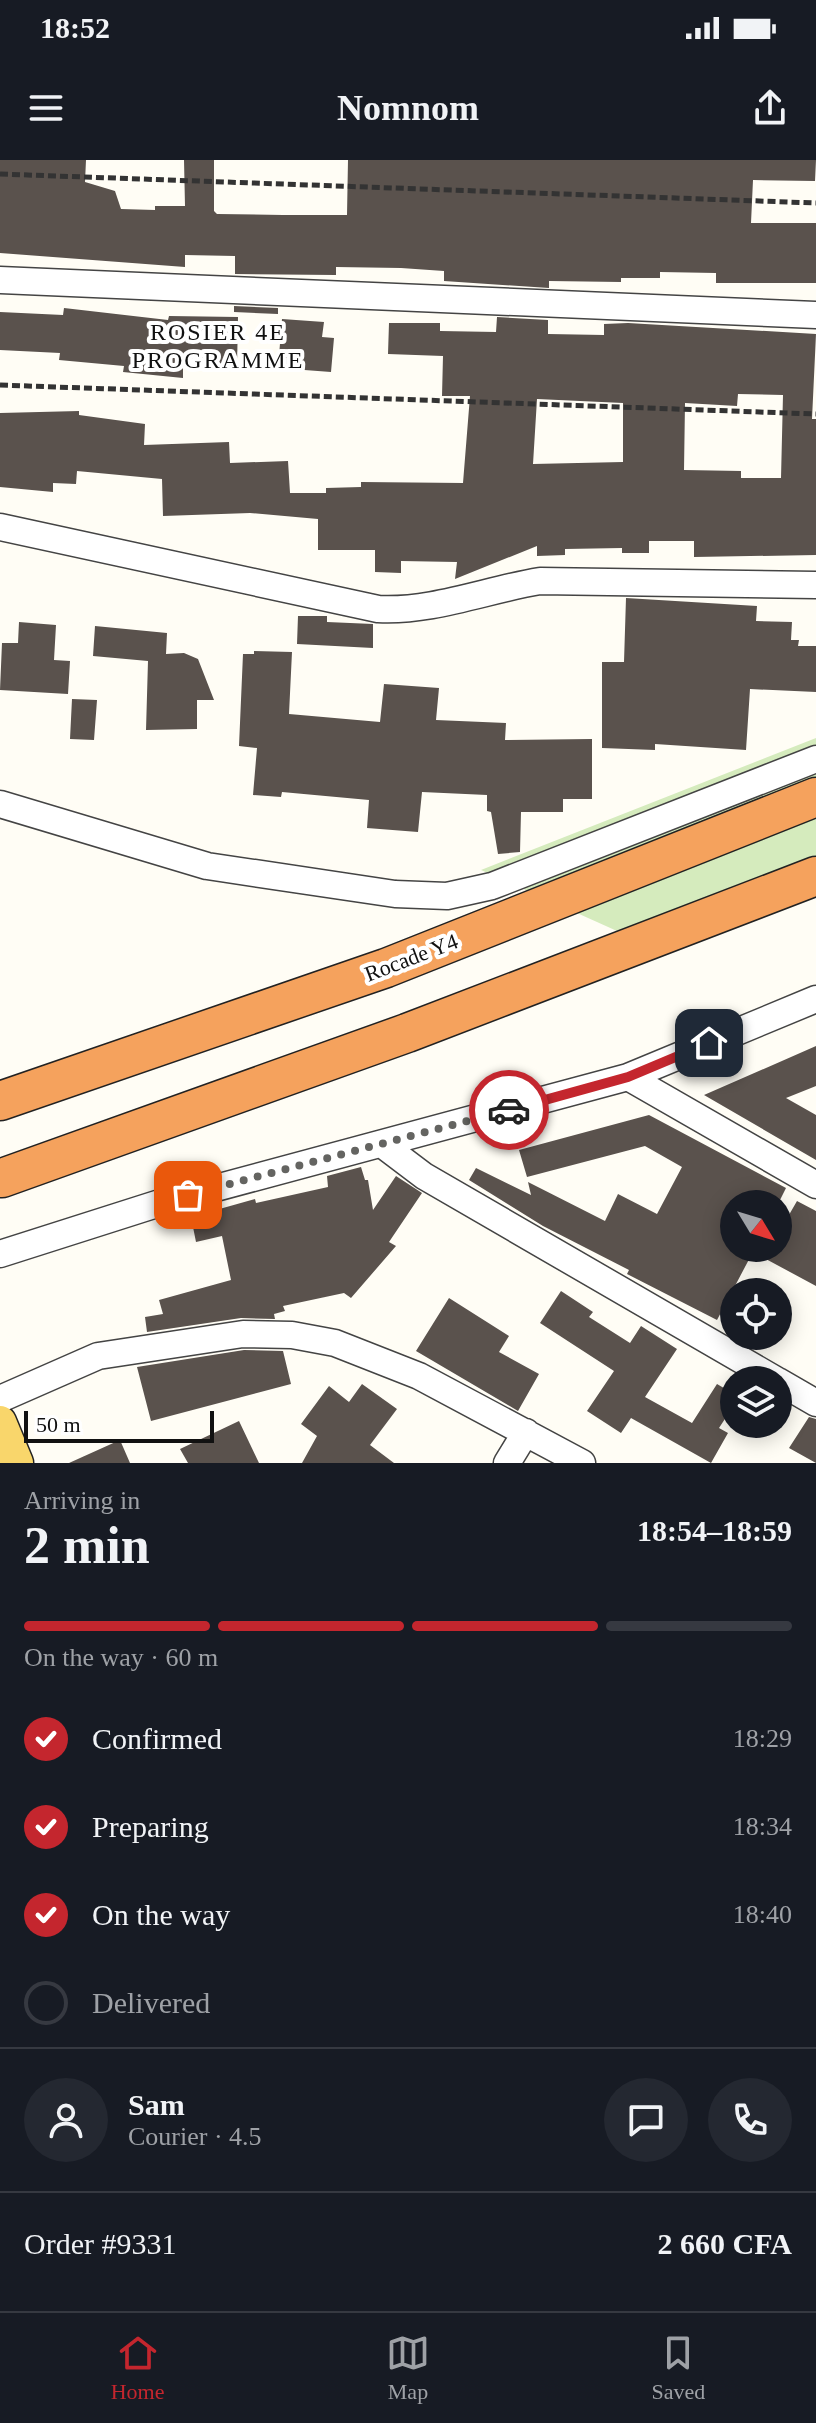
<!DOCTYPE html>
<meta charset="utf-8">
<style>
:root{--surface:#171b24;--page:#242831;--text:#f1f3f6;--muted:#9ea1a6;--line:#363941;--accent:#c4262e}
body{margin:0;font-family:"Times New Roman",serif;background:var(--page);color:var(--text);height:100vh;display:flex;flex-direction:column;font-size:30px;white-space:nowrap}
*{box-sizing:border-box;margin:0}
p{font-size:26px;color:var(--muted)}
.icon{flex:none;width:44px;height:44px;fill:none;stroke:currentColor;stroke-width:2;stroke-linecap:round;stroke-linejoin:round}
.map{position:relative;height:1303px;overflow:hidden}
.details{display:flex;flex-direction:column;background:var(--surface);flex:1}
.details>*{flex:none}
.needle{width:52px;rotate:128deg}
.controls{position:absolute;left:720px;top:1030px;display:grid;gap:16px}
.controls a{display:grid;place-items:center;width:72px;height:72px;border-radius:50%;background:var(--surface);box-shadow:0 4px 20px #0003;font-size:40px}
.scale{position:absolute;left:24px;bottom:20px;width:190px;box-sizing:border-box;padding-left:8px;border:4px solid #111;border-top:0;font-size:22px;line-height:28px;white-space:nowrap;color:#111;-webkit-text-stroke:6px #fff;paint-order:stroke}
.pin{position:absolute;display:grid;place-items:center;width:68px;height:68px;color:#fff;margin:-34px;border-radius:16px;box-shadow:0 4px 12px #0006}
.courier{position:absolute;display:grid;place-items:center;width:80px;height:80px;margin:-40px;border:6px solid #c4262e;border-radius:50%;background:#fff;color:#222;box-shadow:0 2px 10px #0007}
.overview em{font-style:normal;font-weight:800}
.overview div{display:flex;flex-direction:column-reverse}
.overview{display:flex;align-items:center;justify-content:space-between;height:136px;padding:0 24px}
h1{font-size:52px;font-weight:800;line-height:60px}
.bar{display:grid;grid-template-columns:repeat(4,1fr);gap:12px 8px;align-content:center;height:96px;padding:0 24px}
.bar i{height:10px;border-radius:6px;background:var(--line)}
.bar .current{background:var(--accent)}
.bar p{grid-column:span 4}
.line{display:flex;align-items:center;gap:20px;padding:0 24px;border-top:2px solid var(--line)}
.line div{flex:1}
.round{display:grid;place-items:center;flex:none;width:84px;height:84px;border-radius:42px;background:var(--page)}
ol{padding:0 24px;list-style:none}
li{display:flex;align-items:center;gap:24px;height:88px}
li p{margin-inline-start:auto}
li .icon{padding:8px;border-radius:50%;background:var(--accent);color:#fff;stroke-width:4}
li:last-child{color:var(--muted)}
li i{width:44px;height:44px;border:4px solid var(--line);border-radius:50%}
.status{display:flex;justify-content:space-between;align-items:center;height:56px;padding:0 40px;background:var(--surface);direction:ltr}
.status svg{height:22px;fill:currentColor}
header{display:flex;justify-content:space-between;align-items:center;height:104px;padding:0 24px;background:var(--surface);font-size:36px;font-weight:800}
.menu{display:flex;justify-content:space-around;align-items:center;height:112px;border-top:2px solid var(--line);background:var(--surface);font-size:22px;color:var(--muted)}
.menu a{display:grid;justify-items:center;gap:4px}
.menu .current{color:var(--accent)}
.map>svg:first-child{display:block}
.green{fill:#d5ebbd}
.building{fill:#5a524d;fill-rule:evenodd}
.lines{fill:none;stroke-linecap:round;stroke-linejoin:round}
.minor-casing{stroke:#444;stroke-width:29}
.major-casing{stroke:#222;stroke-width:35}
.highway-casing{stroke:#222;stroke-width:41}
.path{stroke:#333;stroke-width:5;stroke-dasharray:8 4;stroke-linecap:butt}
.minor{stroke:#fff;stroke-width:26}
.major{stroke:#f9d66b;stroke-width:32}
.highway{stroke:#f5a25d;stroke-width:38}
.done{stroke:#646461;stroke-width:8;stroke-dasharray:0 14.4}
.route{stroke:#c4262e;stroke-width:10}
.labels{text-anchor:middle;stroke-width:8;stroke-linejoin:round;paint-order:stroke}
.street-label{font-size:22px;fill:#111;stroke:#fff}
.neighbourhood-label{font-size:24px;letter-spacing:2px;fill:#111;stroke:#fff}
</style>
<div class="status"><b>18:52</b><svg viewBox="0 0 49 12"><path d="M0 12V9h3v3zM5 12V6h3v6zM10 12V3h3v9zM15 12V0h3v12zM26 1h20v11H26zM47 4h2v5h-2z"/></svg></div>
<header><svg class="icon" aria-label="menu" viewBox="0 0 24 24"><path d="M4 6h16M4 12h16M4 18h16"/></svg>Nomnom<svg class="icon" aria-label="share" viewBox="0 0 24 24"><path d="M12 15V3M7 8l5-5 5 5M5 13v7h14v-7"/></svg></header>
<div class="map">
<svg width="816" height="1303" viewBox="0 0 816 1303">
<rect width="100%" height="100%" fill="#fffdf5"/>
<path class="green" d="M816,578V703L617,771L481,710Z"/>
<path class="building" d="M0,0H86L85,22L115,31L121,49L155,50V46H185L184,0H214V51L217,54L283,55H347L348,0H816L815,21L753,20L751,63H816V123H716V113L660,112V118H621V122L549,121V128L444,121V111L401,108L336,107V115L235,114V96L185,95V107L0,93Z
M234,146L278,148V154L234,152Z
M64,148L168,160L169,156L238,157L237,208L183,207V218L123,212L124,206L59,200L60,193L0,190V152L63,155Z
M497,157L548,160V174L604,175V164L628,163L816,174L812,259H816V395L694,397V381H649V393H622V388L565,389V395L537,396V386L455,419L457,402L401,401V413L375,412V390H318V359L250,353L163,356L162,319L77,311L76,324L53,323V332L0,327V253L79,251V255L145,264L144,285L229,282L230,303L288,301L290,333H326V328L361,327V322L463,323L470,236H442L443,196L388,194L389,163H440V171L496,172ZM738,234L783,235L781,318H741V311L684,310L685,243L737,246ZM537,239L623,243V302L533,304Z
M282,159L324,162L322,177L334,178L331,212L278,208Z
M626,438L757,446L756,461L792,462L791,480H799L798,486H816V532L750,529L746,590L655,584V590L602,588V502H624Z
M298,456H327V462L373,464V488L297,484Z
M19,462L56,465L54,500L70,501L68,534L0,530L2,483H18Z
M95,466L167,473L166,494L184,493L198,499L214,540H197V569L146,570L148,501L93,496Z
M254,491L292,492L289,554L380,562L384,524L439,528L436,560L506,563L505,580L592,579V639H563V652H521L520,692L498,694L491,652L487,651V635L422,632L418,672L367,668L369,640L282,632L281,637L253,635L257,588L239,586L243,494H254Z
M72,539L97,540L94,580L70,579Z
M816,886V926L786,938L816,955V1000L704,935Z
M649,955L786,1028L778,1044H734V1088H755L717,1160L627,1114L629,1110L543,1066L469,1020L476,1008L531,1035L528,1022L605,1061L618,1034L657,1054L682,1007L645,986L527,1017L519,990Z
M361,1007L365,1020H368L373,1050L396,1016L422,1033L389,1082L396,1086L351,1138L344,1133L283,1146L285,1151L274,1154L275,1159L241,1158L147,1172L145,1157L163,1154L159,1140L231,1120L222,1076L196,1082L191,1057L255,1039L256,1043L328,1027L327,1016Z
M797,1041L816,1051V1126L764,1098L770,1088H778V1074Z
M561,1131L593,1152L589,1157L630,1183L641,1166L677,1189L645,1237L692,1263L717,1224L734,1234V1245L719,1268L728,1273L711,1303L631,1258L621,1273L587,1251L614,1211L540,1163Z
M449,1138L509,1176L499,1192L539,1214L518,1251L416,1191Z
M244,1190L283,1191L291,1224L151,1261L137,1207Z
M362,1224L397,1249L370,1285L394,1303H302L317,1276L301,1264L329,1226L349,1242Z
M809,1257L816,1259V1303L789,1288Z
M239,1261L259,1303H188L180,1289Z
M120,1280L130,1303H69Z"/>
<g class="lines">
<g class="minor-casing">
<path id="minor" d="M0,120L816,155
M0,367L378,449C432,452 486,430 540,421L816,425
M0,644L207,706L395,734L447,736L492,726L816,599
M628,917L816,1025
M383,985L424,1016L776,1220
M0,1094L160,1043L628,917L816,839
M778,1221L816,1243
M0,1239L98,1196L243,1174L292,1175L335,1183L419,1216L582,1303
M507,1303L526,1272"/>
</g>
<g class="major-casing">
<path id="major" d="M0,1262L17,1303"/>
</g>
<g class="highway-casing">
<path id="highway" d="M0,941L386,808L816,637
M2,1018L407,873L816,716"/>
</g>
<path class="path" d="M0,14L816,43
M0,225L816,254"/>
<use href="#minor" class="minor"/>
<use href="#major" class="major"/>
<use href="#highway" class="highway"/>
</g>
<g class="lines">
<path class="done" d="M188,1035L509,950"/>
<path class="route" d="M509,950L628,917L709,883"/>
</g>
<g class="labels">
<g class="street-label">
<text transform="translate(411 797) rotate(-21)" y="8">Rocade Y4</text>
</g>
<g class="neighbourhood-label">
<text x="218" y="180">ROSIER 4E<tspan x="218" dy="28">PROGRAMME</tspan></text>
</g>
</g>
</svg>
<div class="controls">
<a><svg class="needle" viewBox="-14 -14 28 28"><path d="M0-13l5 13h-10z" fill="#e53935"/><path d="M0 13l5-13h-10z" fill="#9ea1a6"/></svg></a>
<a><svg class="icon" aria-label="locate" viewBox="0 0 24 24"><circle cx="12" cy="12" r="6"/><path d="M12 2v4M12 18v4M2 12h4M18 12h4"/></svg></a>
<a><svg class="icon" aria-label="layers" viewBox="0 0 24 24"><path d="M12 4l9 5-9 5-9-5zM3 14l9 5 9-5"/></svg></a>
</div>
<div class="scale">50 m</div>
<div class="pin" style="left:188px;top:1035px;background:#ea580c"><svg class="icon" aria-label="bag" viewBox="0 0 24 24"><path d="M5 8h14l-1 12H6zM9 8a3 3 0 0 1 6 0"/></svg></div>
<div class="pin" style="left:709px;top:883px;background:#1f2937"><svg class="icon" aria-label="home" viewBox="0 0 24 24"><path d="M3 11l9-7 9 7M6 9v11h12V9"/></svg></div>
<div class="courier" style="left:509px;top:950px"><svg class="icon" aria-label="car" viewBox="0 0 24 24"><path d="M5 17H2v-5l4-1 3-4h7l3 4 3 1v5h-3M9 17h6M6 11h13"/><circle cx="7" cy="17" r="2"/><circle cx="17" cy="17" r="2"/></svg></div>
</div>
<section class="details">
<div class="overview"><div><h1>2 min</h1><p>Arriving in</p></div><em>18:54–18:59</em></div>
<div class="bar"><i class="current"></i><i class="current"></i><i class="current"></i><i></i><p>On the way · 60 m</p></div>
<ol>
<li><svg class="icon" aria-label="check" viewBox="0 0 24 24"><path d="M5 12l5 5 9-10"/></svg>Confirmed<p>18:29</p></li>
<li><svg class="icon" aria-label="check" viewBox="0 0 24 24"><path d="M5 12l5 5 9-10"/></svg>Preparing<p>18:34</p></li>
<li><svg class="icon" aria-label="check" viewBox="0 0 24 24"><path d="M5 12l5 5 9-10"/></svg>On the way<p>18:40</p></li>
<li><i></i>Delivered</li>
</ol>
<div class="line" style="height:144px"><a class="round"><svg class="icon" aria-label="person" viewBox="0 0 24 24"><circle cx="12" cy="8" r="4"/><path d="M4 21q1-7 8-7t8 7"/></svg></a><div><b>Sam</b><p>Courier · 4.5</p></div><a class="round"><svg class="icon" aria-label="chat" viewBox="0 0 24 24"><path d="M4 5h16v11H9l-5 4z"/></svg></a><a class="round"><svg class="icon" aria-label="phone" viewBox="0 0 24 24"><path d="M5 4h4l2 5-3 2q2 4 5 5l2-3 5 2v4C11 20 4 13 5 4z"/></svg></a></div>
<div class="line" style="height:104px"><div>Order #9331</div><b>2 660 CFA</b></div>
</section>
<nav class="menu">
<a class="current"><svg class="icon" aria-label="home" viewBox="0 0 24 24"><path d="M3 11l9-7 9 7M6 9v11h12V9"/></svg>Home</a>
<a><svg class="icon" aria-label="map" viewBox="0 0 24 24"><path d="M3 6l6-2 6 2 6-2v14l-6 2-6-2-6 2zM9 4v14M15 6v14"/></svg>Map</a>
<a><svg class="icon" aria-label="saved" viewBox="0 0 24 24"><path d="M7 4h10v16l-5-4-5 4z"/></svg>Saved</a>
</nav>
